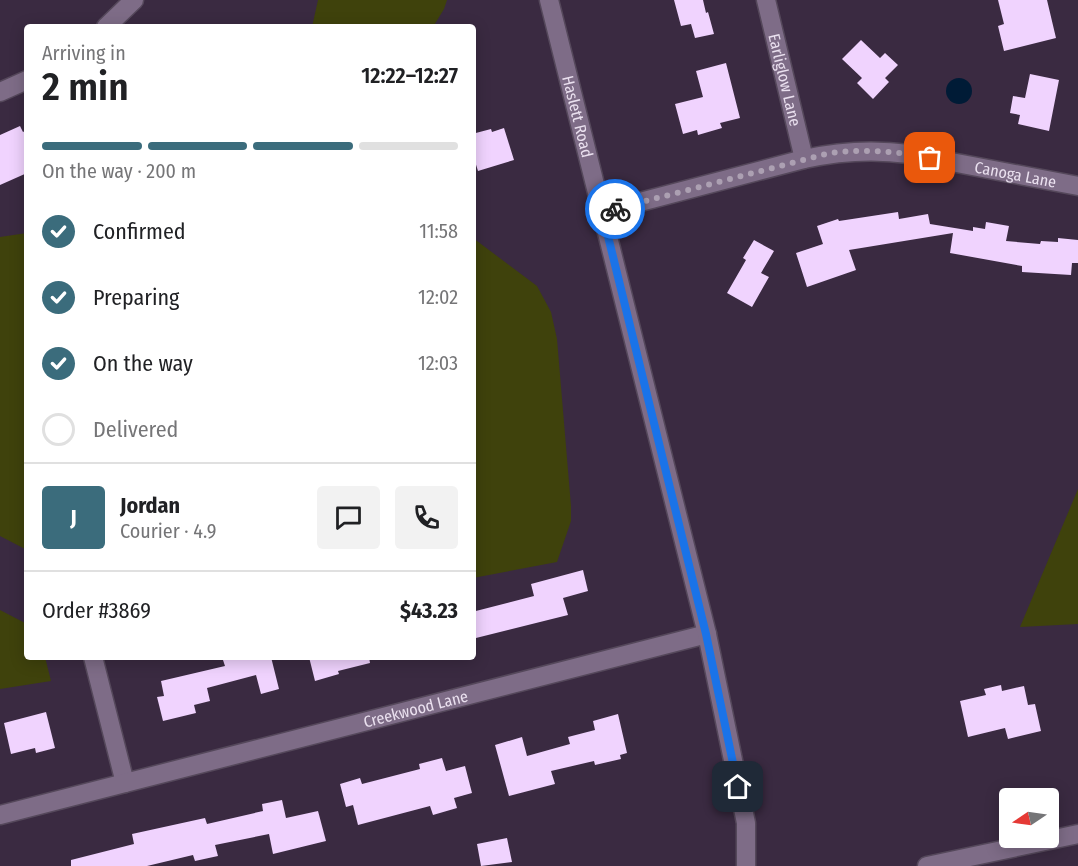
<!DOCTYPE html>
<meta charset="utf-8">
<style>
:root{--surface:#fff;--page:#f2f2f2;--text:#202124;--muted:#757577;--line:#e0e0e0;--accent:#3b6c7c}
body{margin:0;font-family:"Fira Sans Condensed",sans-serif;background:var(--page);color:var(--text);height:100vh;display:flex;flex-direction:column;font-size:22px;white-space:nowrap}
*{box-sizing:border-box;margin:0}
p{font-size:20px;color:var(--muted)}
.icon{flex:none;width:33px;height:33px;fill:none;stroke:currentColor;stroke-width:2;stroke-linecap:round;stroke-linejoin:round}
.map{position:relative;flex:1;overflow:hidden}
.sheet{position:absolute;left:24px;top:24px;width:452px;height:636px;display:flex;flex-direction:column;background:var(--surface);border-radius:6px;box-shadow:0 3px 15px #0003}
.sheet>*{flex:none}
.needle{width:39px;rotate:257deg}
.buttons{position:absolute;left:999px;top:788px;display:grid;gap:12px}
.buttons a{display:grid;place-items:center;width:60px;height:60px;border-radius:6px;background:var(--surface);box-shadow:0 3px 15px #0003;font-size:30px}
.pin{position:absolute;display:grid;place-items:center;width:51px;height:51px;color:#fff;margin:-26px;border-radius:12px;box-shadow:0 3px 9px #0006}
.courier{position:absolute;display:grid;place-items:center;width:60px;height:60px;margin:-30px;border:4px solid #1a73e8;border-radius:50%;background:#fff;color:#222;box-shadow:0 2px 8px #0007}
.head em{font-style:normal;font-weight:600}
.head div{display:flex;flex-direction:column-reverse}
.head{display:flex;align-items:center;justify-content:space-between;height:102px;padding:0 18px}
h1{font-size:39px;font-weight:600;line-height:45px}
.bar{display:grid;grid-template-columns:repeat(4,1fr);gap:9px 6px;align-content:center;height:72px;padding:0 18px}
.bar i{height:8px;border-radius:4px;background:var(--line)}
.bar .selected{background:var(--accent)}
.bar p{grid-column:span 4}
.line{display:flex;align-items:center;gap:15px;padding:0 18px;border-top:2px solid var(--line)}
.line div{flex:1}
.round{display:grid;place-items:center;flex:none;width:63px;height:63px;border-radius:6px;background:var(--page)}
ol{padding:0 18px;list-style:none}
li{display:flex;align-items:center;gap:18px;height:66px}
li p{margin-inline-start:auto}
li .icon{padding:6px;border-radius:50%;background:var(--accent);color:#fff;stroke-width:4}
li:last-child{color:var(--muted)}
li i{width:33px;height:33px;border:3px solid var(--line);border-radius:50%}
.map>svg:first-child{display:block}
.green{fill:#3f420c}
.water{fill:#001b36}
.building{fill:#f0d3fe}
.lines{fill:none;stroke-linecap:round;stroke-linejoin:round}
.minor-casing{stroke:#55485b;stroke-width:21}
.tertiary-casing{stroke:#55485b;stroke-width:21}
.minor{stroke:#7e6c87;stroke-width:18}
.tertiary{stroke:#7e6c87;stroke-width:18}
.done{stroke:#aca0b2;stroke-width:6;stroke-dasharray:0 10.8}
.route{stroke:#1a73e8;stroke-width:8}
.labels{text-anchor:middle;stroke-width:6;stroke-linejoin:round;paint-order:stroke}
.street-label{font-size:16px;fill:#eae0ef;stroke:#1d1620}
</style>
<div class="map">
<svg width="1078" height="866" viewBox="0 0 1078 866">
<rect width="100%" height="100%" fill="#3a2a41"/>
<path class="green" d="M318,0H447L444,9L433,27H312Z
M27,233V550L0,536V237Z
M473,238L537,286L551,312L557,339L571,506V521L557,562L473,578Z
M1078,489V624L1020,627Z
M0,610L27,624V657H45L51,681L0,689Z"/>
<path class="water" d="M946 91a13 13 0 1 1 26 0a13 13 0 1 1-26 0Z"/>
<path class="building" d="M674,0H703L706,13L708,12L714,34L695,38L691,24L681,26Z
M998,0H1047L1056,38L1004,51L998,26L1004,24Z
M861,40L880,58L885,53L898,65L885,78L889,82L873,99L857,83L862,78L842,59Z
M726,63L740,118L720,123L722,128L698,135L697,130L683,134L675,104L703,97L696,71Z
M1030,74L1059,80L1049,131L1018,124L1020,115L1010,113L1013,96L1025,98Z
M20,126L23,132L27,130V173L0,185V135Z
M504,128L514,160L478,171L472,152V134L491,129L492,132Z
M898,212L899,219L928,214L930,224L973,231V227L985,229L986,222L1009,226L1006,241L1040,244L1041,241L1058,242V238L1078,240V263H1072L1071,275L1022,272V266L950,253L953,233L849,250L856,270L807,287L796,253L823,244L817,226L838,219L839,221Z
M754,240L774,251L761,273L769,277L752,307L727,293L746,260L743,258Z
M583,570L588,591L563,598L568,615L472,639V612L534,596L531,584Z
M222,657H271L279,689L261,694L256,675L207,688L210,701L194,705L196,713L163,721L157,697L164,696L161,681L225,666Z
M309,657H369L370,663L338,671L339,674L315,681Z
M1001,685L1002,691L1024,686L1028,705L1035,704L1041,731L1008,739L1005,728L968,737L960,701L986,695L984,689Z
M46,712L55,748L36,753L35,748L11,754L4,723Z
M618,714L627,753L620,755L621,759L595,765L594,761L551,771L555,784L509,796L495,745L522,737L527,756L570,744L568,737L595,730L593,721Z
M442,758L446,771L465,766L472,793L454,798L457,808L433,815L430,806L358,825L353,805L346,807L340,784L360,778L362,784L420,769L419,764Z
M282,800L286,818L318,811L326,841L273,854L269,834L215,845L218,856L195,861L193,855L147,866H71V860L134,844L132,834L205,818L207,824L263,811L262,804Z
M507,838L512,862L481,866L477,844Z"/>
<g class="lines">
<g class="minor-casing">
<g id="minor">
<path id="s1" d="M766,0L804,159"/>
<path d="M106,27L134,0"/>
<path d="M0,92L27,80"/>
<path id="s2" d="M602,212L804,159C840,151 873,149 909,154L1078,186"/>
<path d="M93,657L125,783"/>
<path id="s3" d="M0,815L707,634"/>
<path d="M927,866L1078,834"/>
</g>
</g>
<g class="tertiary-casing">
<g id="tertiary">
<path id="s4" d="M549,0L707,634L746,823V866"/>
</g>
</g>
<use href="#minor" class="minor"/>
<use href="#tertiary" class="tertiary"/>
</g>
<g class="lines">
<path class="done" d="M615,209L830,153C864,149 896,151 930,158"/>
<path class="route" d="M615,209L602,212L706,634L738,787"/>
</g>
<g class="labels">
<g class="street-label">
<text dy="6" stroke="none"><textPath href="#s1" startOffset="82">Earliglow Lane</textPath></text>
<text dy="6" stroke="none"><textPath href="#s4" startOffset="120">Haslett Road</textPath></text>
<text dy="6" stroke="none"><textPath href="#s2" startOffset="423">Canoga Lane</textPath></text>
<text dy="6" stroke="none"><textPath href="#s3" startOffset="429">Creekwood Lane</textPath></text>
</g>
</g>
</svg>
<div class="buttons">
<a><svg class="needle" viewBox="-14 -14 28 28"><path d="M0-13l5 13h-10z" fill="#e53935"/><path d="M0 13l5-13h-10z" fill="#757577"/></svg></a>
</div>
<div class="pin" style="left:930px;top:158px;background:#ea580c"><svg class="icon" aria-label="bag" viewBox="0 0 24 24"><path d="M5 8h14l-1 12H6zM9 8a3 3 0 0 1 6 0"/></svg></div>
<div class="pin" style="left:738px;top:787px;background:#1f2937"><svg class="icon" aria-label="home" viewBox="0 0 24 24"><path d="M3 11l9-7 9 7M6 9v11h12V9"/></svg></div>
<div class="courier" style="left:615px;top:209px"><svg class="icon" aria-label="bike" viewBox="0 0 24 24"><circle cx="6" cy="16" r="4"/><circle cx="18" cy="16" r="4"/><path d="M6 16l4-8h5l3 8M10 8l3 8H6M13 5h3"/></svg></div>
<section class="sheet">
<div class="head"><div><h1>2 min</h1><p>Arriving in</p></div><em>12:22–12:27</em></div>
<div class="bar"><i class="selected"></i><i class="selected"></i><i class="selected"></i><i></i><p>On the way · 200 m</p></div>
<ol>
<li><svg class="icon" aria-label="check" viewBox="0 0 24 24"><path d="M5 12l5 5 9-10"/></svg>Confirmed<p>11:58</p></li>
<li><svg class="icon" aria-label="check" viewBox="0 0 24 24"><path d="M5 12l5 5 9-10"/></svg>Preparing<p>12:02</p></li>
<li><svg class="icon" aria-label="check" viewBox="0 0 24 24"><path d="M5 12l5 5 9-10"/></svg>On the way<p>12:03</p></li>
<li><i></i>Delivered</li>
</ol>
<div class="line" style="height:108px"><b class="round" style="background:var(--accent);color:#fff">J</b><div><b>Jordan</b><p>Courier · 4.9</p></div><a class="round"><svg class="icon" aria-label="chat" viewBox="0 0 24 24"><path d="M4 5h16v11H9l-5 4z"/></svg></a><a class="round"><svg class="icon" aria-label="phone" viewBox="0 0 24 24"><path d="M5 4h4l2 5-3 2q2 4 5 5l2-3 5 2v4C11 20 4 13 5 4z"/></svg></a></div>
<div class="line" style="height:78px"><div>Order #3869</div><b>$43.23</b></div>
</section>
</div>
